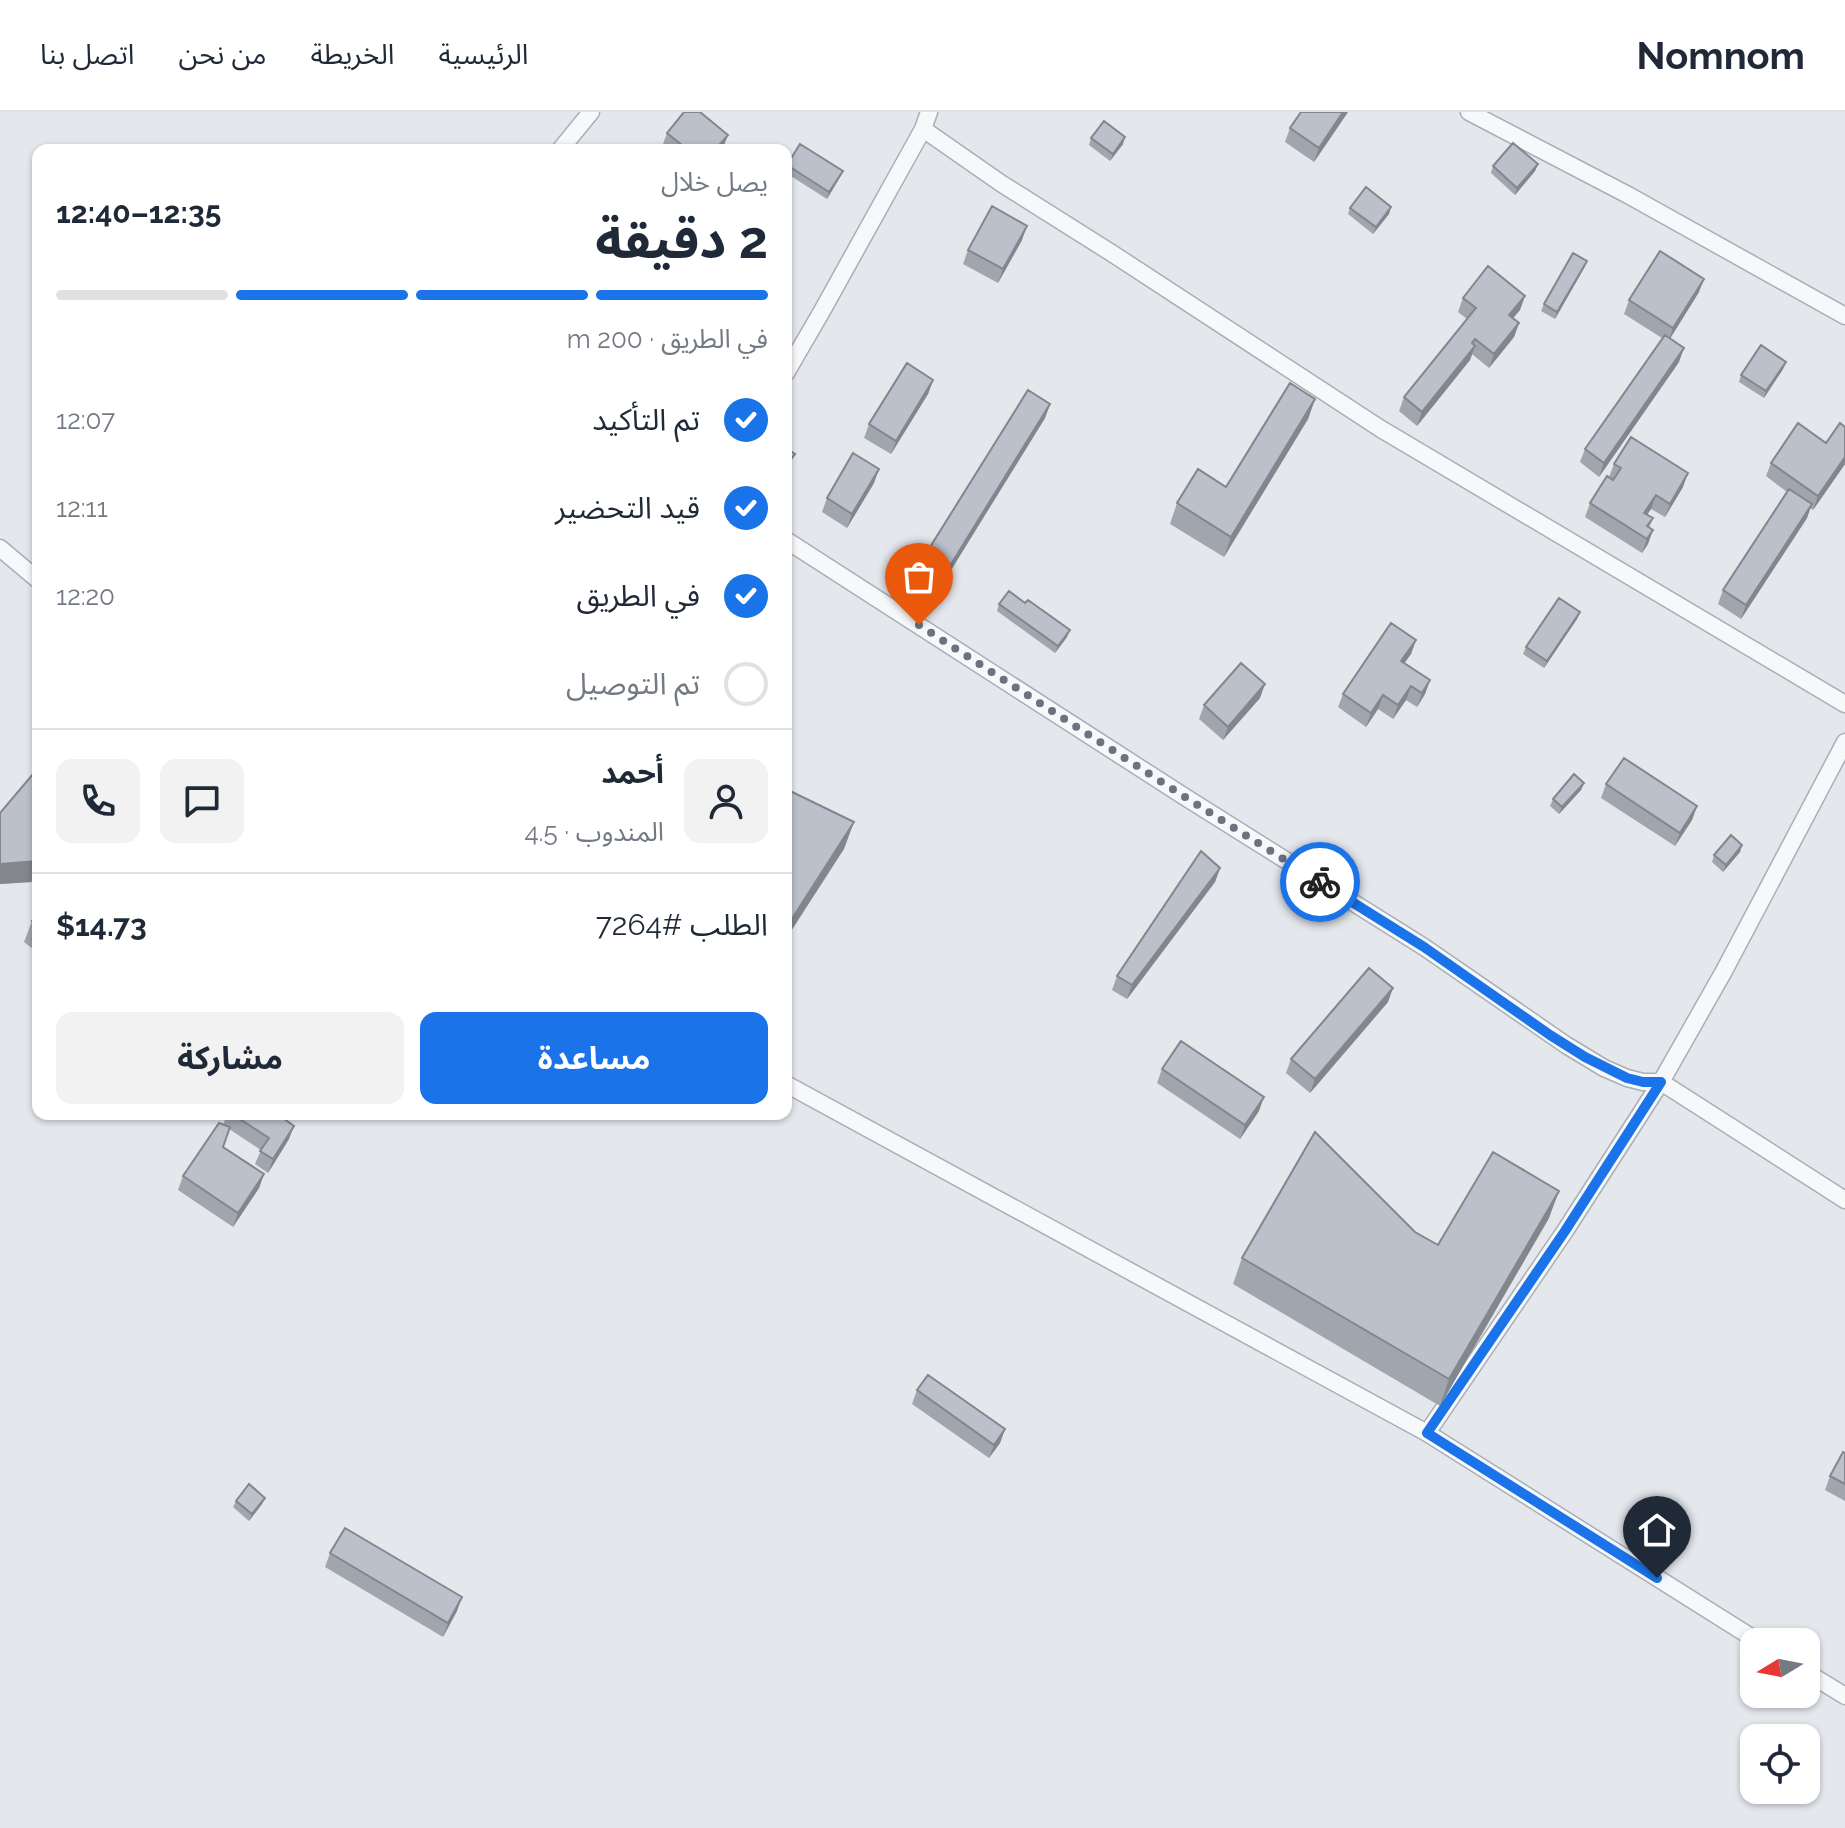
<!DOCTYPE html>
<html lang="ar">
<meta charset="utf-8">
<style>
:root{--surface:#fff;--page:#f2f2f3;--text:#1f2937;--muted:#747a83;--line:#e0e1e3;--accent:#1a73e8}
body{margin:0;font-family:Raleway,"Noto Sans Arabic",sans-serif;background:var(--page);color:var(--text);direction:rtl;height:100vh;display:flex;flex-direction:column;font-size:30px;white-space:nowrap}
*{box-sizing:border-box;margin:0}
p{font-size:26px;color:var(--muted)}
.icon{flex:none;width:44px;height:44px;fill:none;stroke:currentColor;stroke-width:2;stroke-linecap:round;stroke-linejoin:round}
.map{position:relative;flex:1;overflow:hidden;direction:ltr}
.panel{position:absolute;left:32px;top:32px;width:760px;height:976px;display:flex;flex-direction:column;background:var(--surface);border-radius:16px;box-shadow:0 2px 6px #0004;direction:rtl}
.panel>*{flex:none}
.needle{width:52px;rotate:260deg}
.tools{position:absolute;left:1740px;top:1516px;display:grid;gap:16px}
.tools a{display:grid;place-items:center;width:80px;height:80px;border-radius:16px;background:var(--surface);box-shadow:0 2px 6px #0004;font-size:40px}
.pin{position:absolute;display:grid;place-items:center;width:68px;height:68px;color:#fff;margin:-82px -34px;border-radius:50% 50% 50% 0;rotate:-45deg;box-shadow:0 0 8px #0007}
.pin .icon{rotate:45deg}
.courier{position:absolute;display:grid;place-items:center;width:80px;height:80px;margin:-40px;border:6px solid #1a73e8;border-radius:50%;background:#fff;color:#222;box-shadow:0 2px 10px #0007}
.overview em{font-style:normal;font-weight:700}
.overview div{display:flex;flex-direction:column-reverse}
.overview{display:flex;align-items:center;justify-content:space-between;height:136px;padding:0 24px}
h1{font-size:52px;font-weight:700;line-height:60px}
.bar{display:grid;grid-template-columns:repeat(4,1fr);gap:12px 8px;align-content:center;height:96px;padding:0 24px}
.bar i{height:10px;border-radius:6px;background:var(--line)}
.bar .active{background:var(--accent)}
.bar p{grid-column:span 4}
.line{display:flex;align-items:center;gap:20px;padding:0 24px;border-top:2px solid var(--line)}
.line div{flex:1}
.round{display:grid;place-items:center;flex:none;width:84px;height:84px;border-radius:16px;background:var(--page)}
ol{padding:0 24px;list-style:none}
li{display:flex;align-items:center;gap:24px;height:88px}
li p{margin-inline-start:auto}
li .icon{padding:8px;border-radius:50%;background:var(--accent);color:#fff;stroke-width:4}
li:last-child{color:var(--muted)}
li i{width:44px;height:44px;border:4px solid var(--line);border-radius:50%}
.button{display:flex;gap:16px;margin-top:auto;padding:16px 24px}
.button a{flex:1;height:92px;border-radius:16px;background:var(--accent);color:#fff;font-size:32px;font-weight:700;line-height:92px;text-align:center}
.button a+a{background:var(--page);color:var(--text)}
header{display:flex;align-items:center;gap:48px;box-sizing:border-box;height:112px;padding:0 40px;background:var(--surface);border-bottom:2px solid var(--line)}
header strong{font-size:38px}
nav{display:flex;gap:44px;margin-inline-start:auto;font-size:28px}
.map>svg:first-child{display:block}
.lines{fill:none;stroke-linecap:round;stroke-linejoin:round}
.lane-casing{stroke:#a9aeb7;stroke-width:19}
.lane{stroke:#f7f8fa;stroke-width:16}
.wall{fill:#a1a5ae}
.shaded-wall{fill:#83868d}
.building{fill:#bbc0ca;stroke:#83868d;stroke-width:2}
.done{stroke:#6c737f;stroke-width:8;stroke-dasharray:0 14.4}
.route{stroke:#1a73e8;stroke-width:10}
</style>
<header>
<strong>Nomnom</strong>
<nav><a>الرئيسية</a><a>الخريطة</a><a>من نحن</a><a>اتصل بنا</a></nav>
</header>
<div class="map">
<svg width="1845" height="1716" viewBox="0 0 1845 1716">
<rect width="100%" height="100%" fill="#e4e7ec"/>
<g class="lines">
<g class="lane-casing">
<path id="lane" d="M1469,0L1628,83L1845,204
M923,17L1002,72L1110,140L1381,317L1845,592
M560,38L591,0
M786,261L822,199L923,17L929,0
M786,428L1185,685L1424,835L1566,933L1604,956L1627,966L1643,970H1661L1845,1088
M0,436L38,468
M786,972L1427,1321L1759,1530
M1427,1321L1565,1119L1661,970L1724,859L1845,630
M1806,1560L1845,1584"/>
</g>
<use href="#lane" class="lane"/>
</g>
<path class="wall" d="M1301,0H1348L1314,50L1285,30L1290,16Z
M667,21L723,36L721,38H666L662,35Z
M1091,26L1123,32L1110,49L1089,33Z
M1538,52L1535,59L1515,83L1491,61L1493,54Z
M787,53L843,59L840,65L827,87L786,61Z
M1350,96L1389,102L1373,122L1348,102Z
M1022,128L998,171L963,152L968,138Z
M1584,156L1555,207L1541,199L1544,192Z
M1699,180L1670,226L1679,250L1599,365L1580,350L1585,337L1662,226L1624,202L1629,188Z
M1463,186L1520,198L1513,206L1519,211L1514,225L1489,256L1472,242L1470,248L1417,314L1399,299L1404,285L1467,207L1458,200Z
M1786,250L1783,257L1764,286L1739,270L1741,263Z
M933,268L928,282L891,342L864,326L869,312Z
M1315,287L1308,307L1224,445L1170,412L1177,391L1226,375Z
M1050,292L1045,306L930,492L908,478L912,464Z
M1845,315V352L1813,398L1810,396L1807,406L1741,507L1718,492L1723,478L1787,380L1766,364L1771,351L1826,331Z
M1614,352L1683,375L1665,405L1651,397L1647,402L1653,406L1649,416L1648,432L1642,441L1585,405L1590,391L1609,365Z
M874,371L847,416L822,400L827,386Z
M1025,491L1067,525L1055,541L997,499L999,492Z
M1580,500L1577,507L1544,556L1523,542L1526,535Z
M1416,528L1411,542L1404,551L1430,568L1425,582L1417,595L1406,588L1393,607L1378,597L1366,615L1338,595L1343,582Z
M1260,586L1223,628L1199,607L1204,593Z
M38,667V775L31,770L0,772V701Z
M1584,671L1581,678L1559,702L1550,694L1553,687Z
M1606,672L1697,694L1692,708L1675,734L1601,686Z
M1742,733L1740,740L1723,760L1712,750L1714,743Z
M1220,756L1215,770L1127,887L1112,878L1117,864Z
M38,802V841L24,830L32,809Z
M1388,890L1310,981L1286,961L1291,947Z
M1162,957L1259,999L1240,1027L1157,971Z
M227,1002H277L289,1027L268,1061L255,1052L261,1038L229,1017L223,1035L264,1062L259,1076L233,1115L178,1078L183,1064L223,1013Z
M1549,1106L1440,1294L1233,1172L1242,1146L1415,1120L1438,1133Z
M917,1278L1005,1317L1000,1331L989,1346L912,1292Z
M1845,1341V1389L1825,1378L1830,1364Z
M236,1389L262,1392L249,1409L233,1395Z
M330,1441L457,1499L443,1525L325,1455Z"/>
<path class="shaded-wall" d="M1343,0H1348L1314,50L1319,36Z
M728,23L723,36L721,38H715Z
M1125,25L1123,32L1110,49L1113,42Z
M1538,52L1535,59L1515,83L1517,76Z
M843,59L840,65L827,87L829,80Z
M1391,95L1389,102L1373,122L1376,115Z
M1027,114L1022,128L998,171L1003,157Z
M1587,149L1584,156L1555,207L1557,200Z
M1704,167L1699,180L1668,230L1673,216Z
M1525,184L1520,198L1504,217L1509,203Z
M1519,211L1514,225L1489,256L1494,242Z
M1475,227L1470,240L1475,234L1470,248L1417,314L1422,300Z
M1684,236L1679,250L1599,365L1604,351Z
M1786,250L1783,257L1764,286L1766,279Z
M933,268L928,282L891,342L896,329Z
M1315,287L1308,307L1224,445L1231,425Z
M1050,292L1045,306L930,492L935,478Z
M1845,345V352L1813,398L1818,384Z
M879,357L874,371L847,416L852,402Z
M1688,361L1683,375L1665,405L1670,392Z
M1656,383L1651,397L1639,415L1644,401Z
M1812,392L1807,406L1741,507L1746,493Z
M1653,418L1648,432L1642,441L1647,427Z
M1580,500L1577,507L1544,556L1547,549Z
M1070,518L1067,525L1055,541L1058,534Z
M1416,528L1411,542L1396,563L1401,549Z
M1430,568L1425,582L1417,595L1422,581Z
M1265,572L1260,586L1223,628L1228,615Z
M1411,574L1406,588L1393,607L1398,593Z
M1383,583L1378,597L1366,615L1371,601Z
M1584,671L1581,678L1559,702L1562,695Z
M1697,694L1692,708L1675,734L1680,721Z
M854,710L844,737L786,827V816Z
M1742,733L1740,740L1723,760L1726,753Z
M38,749L31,770L0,772V752Z
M1220,756L1215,770L1127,887L1132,873Z
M1393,876L1388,890L1310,981L1315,967Z
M1264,985L1259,999L1240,1027L1245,1013Z
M294,1014L289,1027L268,1061L273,1047Z
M264,1062L259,1076L233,1115L238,1101Z
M1559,1079L1549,1106L1440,1294L1449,1267Z
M1005,1317L1000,1331L989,1346L994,1333Z
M265,1386L262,1392L249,1409L252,1402Z
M462,1485L457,1499L443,1525L448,1511Z"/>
<path class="building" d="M684,0H700L728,23L715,38H688L667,21Z
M1301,0H1343L1319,36L1290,16Z
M1104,9L1125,25L1113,42L1091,26Z
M1513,31L1538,52L1517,76L1493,54Z
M800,32L843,59L829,80L787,53Z
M1366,75L1391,95L1376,115L1350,96Z
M992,94L1027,114L1003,157L968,138Z
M1660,139L1704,167L1673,216L1629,188Z
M1573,141L1587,149L1557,200L1544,192Z
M1488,154L1525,184L1509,203L1519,211L1494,242L1475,227L1472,231L1475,234L1422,300L1404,285L1476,196L1463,186Z
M1665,223L1684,236L1604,351L1585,337Z
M1761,233L1786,250L1766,279L1741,263Z
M907,251L933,268L896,329L869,312Z
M1290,271L1315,287L1231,425L1177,391L1198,357L1226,375Z
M1028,278L1050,292L935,478L912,464Z
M1798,311L1826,331L1840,311L1845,315V345L1818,384L1771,351Z
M1631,325L1688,361L1670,392L1656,383L1644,401L1653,406L1647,414L1653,418L1647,427L1590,391L1607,364L1613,368L1621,356L1614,352Z
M786,336L795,342L786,354Z
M853,341L879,357L852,402L827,386Z
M1789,377L1812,392L1746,493L1723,478Z
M1009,479L1025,491L1028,488L1070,518L1058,534L999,492Z
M1559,486L1580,500L1547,549L1526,535Z
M1391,511L1416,528L1401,549L1430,568L1422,581L1411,574L1398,593L1383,583L1371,601L1343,582Z
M1241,551L1265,572L1228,615L1204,593Z
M1624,646L1697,694L1680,721L1606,672Z
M33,662L38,667V749L0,752V701Z
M1574,662L1584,671L1562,695L1553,687Z
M786,677L854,710L786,816Z
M1731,723L1742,733L1726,753L1714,743Z
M1201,739L1220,756L1132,873L1117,864Z
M38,802V815L32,809Z
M1369,856L1393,876L1315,967L1291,947Z
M1181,929L1264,985L1245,1013L1162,957Z
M232,1002H277L294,1014L273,1047L260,1039L269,1026Z
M219,1011L230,1015L223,1035L264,1062L238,1101L183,1064Z
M1315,1020L1415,1120L1438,1133L1493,1040L1559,1079L1449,1267L1242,1146Z
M928,1263L1005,1317L994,1333L917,1278Z
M1843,1340L1845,1341V1372L1830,1364Z
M249,1372L265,1386L252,1402L236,1389Z
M345,1416L462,1485L448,1511L330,1441Z"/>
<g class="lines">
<path class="done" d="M919,513L1185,685L1320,770"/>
<path class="route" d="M1320,770L1424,835L1550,923L1585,945L1627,966L1643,970H1661L1565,1119L1427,1321L1657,1466"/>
</g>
</svg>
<div class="tools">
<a><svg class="needle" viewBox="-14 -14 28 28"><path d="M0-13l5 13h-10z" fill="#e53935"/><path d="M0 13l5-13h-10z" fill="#747a83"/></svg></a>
<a><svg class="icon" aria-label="locate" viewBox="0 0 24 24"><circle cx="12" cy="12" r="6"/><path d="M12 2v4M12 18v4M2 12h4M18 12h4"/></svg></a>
</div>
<div class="pin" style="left:919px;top:513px;background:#ea580c"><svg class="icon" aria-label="bag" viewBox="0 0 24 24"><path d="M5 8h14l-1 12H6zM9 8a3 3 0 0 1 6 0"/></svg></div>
<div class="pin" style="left:1657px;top:1466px;background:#1f2937"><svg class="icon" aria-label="home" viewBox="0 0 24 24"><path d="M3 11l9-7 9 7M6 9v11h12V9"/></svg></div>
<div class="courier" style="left:1320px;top:770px"><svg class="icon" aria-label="bike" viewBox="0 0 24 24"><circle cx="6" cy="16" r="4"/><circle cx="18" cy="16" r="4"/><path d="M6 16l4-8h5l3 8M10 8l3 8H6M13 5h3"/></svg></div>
<section class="panel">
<div class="overview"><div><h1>2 دقيقة</h1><p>يصل خلال</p></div><em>12:35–12:40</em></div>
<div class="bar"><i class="active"></i><i class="active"></i><i class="active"></i><i></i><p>في الطريق · 200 m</p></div>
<ol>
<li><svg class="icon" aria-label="check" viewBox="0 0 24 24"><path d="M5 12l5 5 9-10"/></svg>تم التأكيد<p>12:07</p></li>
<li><svg class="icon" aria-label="check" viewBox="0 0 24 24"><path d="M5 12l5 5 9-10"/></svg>قيد التحضير<p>12:11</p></li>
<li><svg class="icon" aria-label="check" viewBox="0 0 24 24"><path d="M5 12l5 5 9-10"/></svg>في الطريق<p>12:20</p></li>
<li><i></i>تم التوصيل</li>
</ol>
<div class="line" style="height:144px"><a class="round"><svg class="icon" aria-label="person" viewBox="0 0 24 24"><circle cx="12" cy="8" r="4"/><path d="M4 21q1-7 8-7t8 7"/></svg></a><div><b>أحمد</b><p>المندوب · 4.5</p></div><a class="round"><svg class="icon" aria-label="chat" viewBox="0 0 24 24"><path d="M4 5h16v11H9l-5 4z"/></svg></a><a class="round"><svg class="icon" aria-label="phone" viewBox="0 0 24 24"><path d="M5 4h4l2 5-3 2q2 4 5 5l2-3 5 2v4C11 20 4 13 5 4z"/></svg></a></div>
<div class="line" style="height:104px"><div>الطلب #7264</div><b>$14.73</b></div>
<div class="button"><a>مساعدة</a><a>مشاركة</a></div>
</section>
</div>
